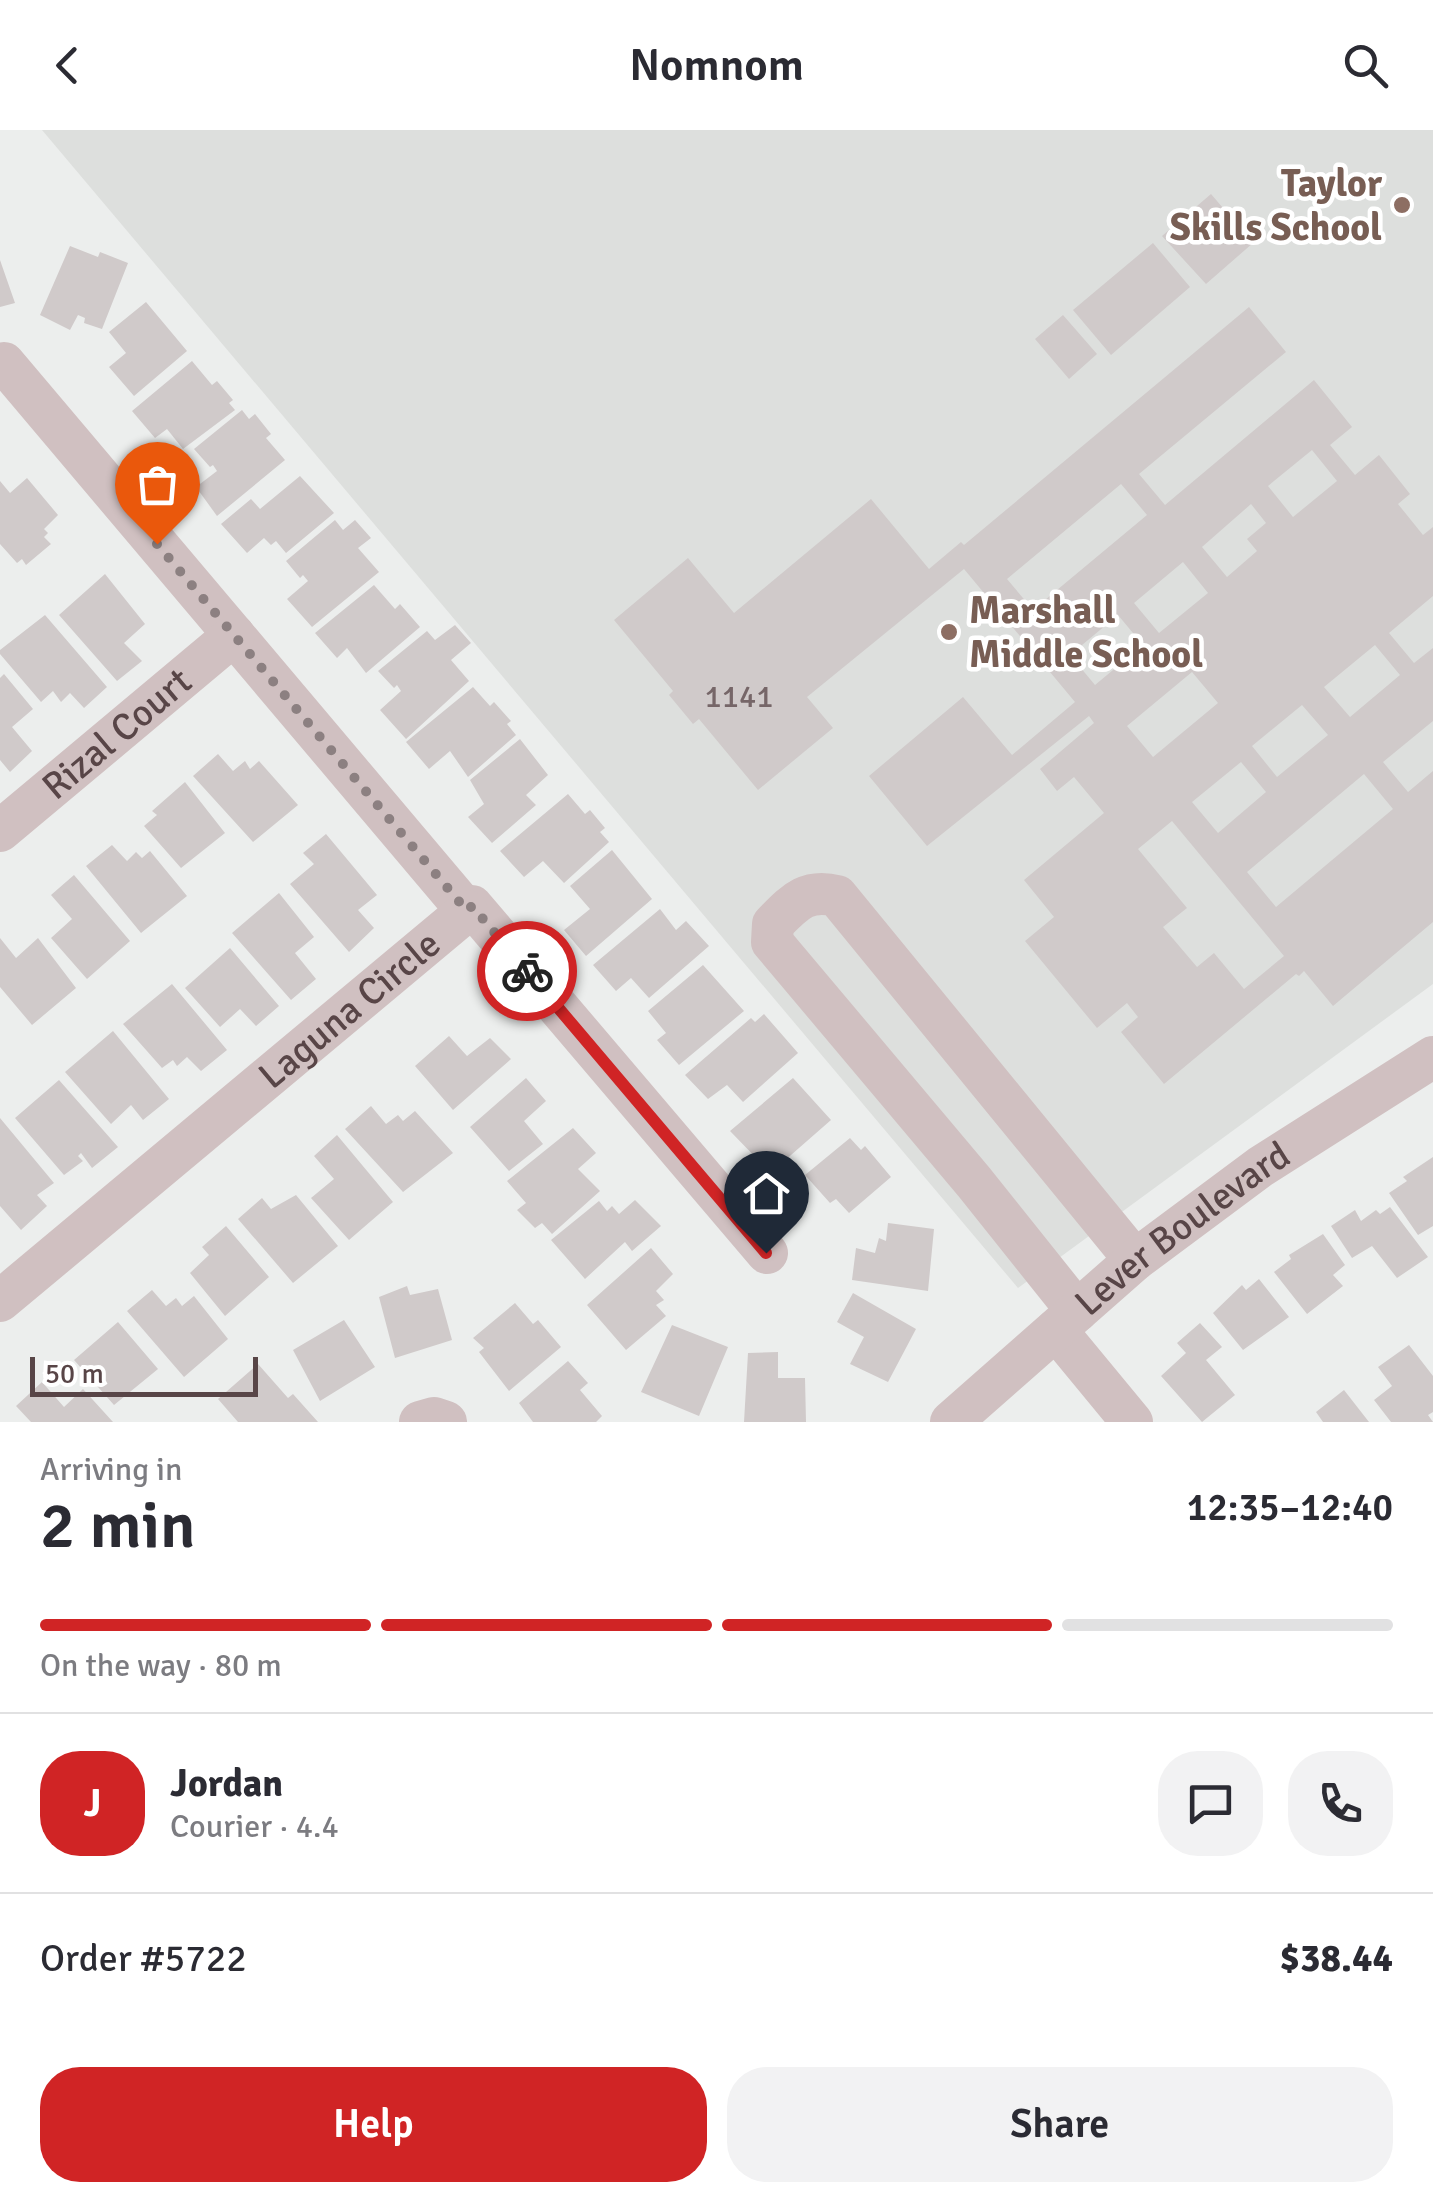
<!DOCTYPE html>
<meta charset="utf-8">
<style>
:root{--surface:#fff;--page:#f2f2f3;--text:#2b2b33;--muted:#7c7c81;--line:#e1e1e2;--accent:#d02425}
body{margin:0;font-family:Signika,sans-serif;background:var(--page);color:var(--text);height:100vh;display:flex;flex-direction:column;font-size:38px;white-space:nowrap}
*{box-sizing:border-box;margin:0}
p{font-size:32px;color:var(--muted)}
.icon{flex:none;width:55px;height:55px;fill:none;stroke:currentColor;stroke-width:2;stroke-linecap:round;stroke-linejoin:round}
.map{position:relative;height:1292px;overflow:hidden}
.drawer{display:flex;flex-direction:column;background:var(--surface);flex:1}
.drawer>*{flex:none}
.scale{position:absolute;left:30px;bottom:25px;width:228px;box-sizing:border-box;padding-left:10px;border:5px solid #584547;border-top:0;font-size:28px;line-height:35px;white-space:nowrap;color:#584547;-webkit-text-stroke:8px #fff;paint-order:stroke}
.pin{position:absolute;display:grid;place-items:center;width:85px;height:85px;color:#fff;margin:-102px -42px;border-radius:50% 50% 50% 0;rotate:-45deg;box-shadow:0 0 10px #0007}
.pin .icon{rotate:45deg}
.courier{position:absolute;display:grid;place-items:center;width:100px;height:100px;margin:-50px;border:8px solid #d02425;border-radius:50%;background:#fff;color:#222;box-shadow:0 2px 12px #0007}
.head em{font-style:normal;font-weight:600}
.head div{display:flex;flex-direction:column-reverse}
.head{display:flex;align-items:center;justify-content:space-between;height:170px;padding:0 40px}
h1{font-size:65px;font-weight:600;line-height:75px}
.bar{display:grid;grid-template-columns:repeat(4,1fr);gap:15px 10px;align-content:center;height:120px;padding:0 40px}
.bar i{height:12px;border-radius:8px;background:var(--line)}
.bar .on{background:var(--accent)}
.bar p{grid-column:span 4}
.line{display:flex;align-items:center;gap:25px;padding:0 40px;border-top:2px solid var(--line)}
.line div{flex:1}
.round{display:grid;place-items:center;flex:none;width:105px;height:105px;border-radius:40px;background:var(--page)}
.primary-button{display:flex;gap:20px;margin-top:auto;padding:20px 40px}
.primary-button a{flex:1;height:115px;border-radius:40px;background:var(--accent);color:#fff;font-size:40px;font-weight:600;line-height:115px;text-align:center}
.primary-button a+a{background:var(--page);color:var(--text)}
header{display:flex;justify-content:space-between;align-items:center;height:130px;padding:0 40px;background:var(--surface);font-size:45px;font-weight:600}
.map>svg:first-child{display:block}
.education{fill:#dddfdd}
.building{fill:#d0caca;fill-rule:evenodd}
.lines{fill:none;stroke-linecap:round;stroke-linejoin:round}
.minor{stroke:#d0c0c1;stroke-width:42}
.done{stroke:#8c8081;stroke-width:10;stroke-dasharray:0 18}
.route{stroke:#d02425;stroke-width:12}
.education-dot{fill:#8d6e63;stroke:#fff;stroke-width:4}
.labels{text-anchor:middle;stroke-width:9;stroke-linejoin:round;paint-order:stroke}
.number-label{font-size:32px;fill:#766668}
.education-label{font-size:38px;font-weight:bold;fill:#785e54;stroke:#fff;text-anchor:end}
.street-label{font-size:38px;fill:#584547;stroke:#fff}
</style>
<header><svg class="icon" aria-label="back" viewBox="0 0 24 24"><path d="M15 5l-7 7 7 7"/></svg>Nomnom<svg class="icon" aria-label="search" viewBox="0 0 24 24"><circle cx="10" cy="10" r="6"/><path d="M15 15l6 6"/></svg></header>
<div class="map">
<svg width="1433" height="1292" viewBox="0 0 1433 1292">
<rect width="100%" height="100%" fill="#eceeed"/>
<path class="education" d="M42,0H1433V854L1018,1158Z"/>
<path class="building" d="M1211,64L1253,113L1206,154L1162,106Z
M1153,113L1190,157L1111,225L1073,180Z
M70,116L98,127L100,122L128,133L102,199L84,193L85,188L78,185L70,200L40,185Z
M0,130L15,173L0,177Z
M146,172L187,221L134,266L109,237L126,223L109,202Z
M1249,177L1286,222L1139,344L1165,375L1314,250L1352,297L1330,315L1355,345L1379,325L1410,364L1398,374L1423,405L1433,397V466L1389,503L1414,533L1433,518V591L1383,632L1408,662L1433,641V792L1333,876L1304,841L1299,846L1296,844L1164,954L1121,902L1138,887L1127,873L1097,898L1025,811L1054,787L1024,750L1104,683L1074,647L1057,661L1040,639L1094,593L1089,586L927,716L869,646L963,567L1012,625L1075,572L964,439L807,567L833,598L758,660L699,589L693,594L669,565L673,561L614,490L688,428L734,483L871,369L929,439L961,412L964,415ZM1312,320L1337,351L1293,387L1268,356ZM1121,354L1147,385L1033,480L1007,449ZM1251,374L1266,393L1247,409L1257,421L1227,447L1202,417ZM1183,432L1208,463L1159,503L1134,473ZM1118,485L1143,515L1095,555L1070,525ZM1375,515L1400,545L1350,587L1324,557ZM1192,542L1218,573L1153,627L1127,596ZM1302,575L1328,605L1277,647L1252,616ZM1241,632L1266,662L1218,703L1192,672ZM1364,644L1393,679L1276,777L1247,742ZM1172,691L1284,826L1244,859L1214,823L1197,837L1163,797L1187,778L1138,719Z
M1063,185L1097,224L1069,249L1035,209Z
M192,231L212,255L217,251L233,270L229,273L235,280L183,319L167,299L155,308L132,281Z
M242,280L249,289L255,284L271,304L266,308L285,330L217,386L196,357L217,341L213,335L210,337L194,319Z
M300,346L334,383L286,423L276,411L271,415L264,408L247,423L221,394L251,369L260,379Z
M27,348L58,385L44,399L48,403L44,407L51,414L26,435L22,429L17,433L0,414V351L10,363Z
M335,390L343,400L355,390L371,408L358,418L379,442L312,497L287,469L308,451L303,445L300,448L286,431Z
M105,444L145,494L124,513L142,531L117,551L59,485Z
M374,455L395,479L400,474L420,497L366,543L347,518L337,528L315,503Z
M45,485L107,557L84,578L70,563L61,572L53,561L41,572L0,524V520Z
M455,495L471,513L451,530L469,551L406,609L380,580L401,561L397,555L394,558L378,541L427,501L435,510Z
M4,544L33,579L12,597L32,621L10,642L0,630V548Z
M473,557L490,576L494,572L511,591L507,594L516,605L468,647L450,621L429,639L406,612Z
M520,609L548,645L526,665L536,675L492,713L468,687L484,674L470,650Z
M218,624L233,641L245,631L250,639L259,631L298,675L253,712L193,646Z
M185,652L225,703L181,738L144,696L157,685L152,681Z
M568,664L585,684L590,680L605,698L600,702L609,712L564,753L543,731L524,747L500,721Z
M326,704L377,765L358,780L374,798L349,822L290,754L314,734L303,723Z
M112,715L127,731L136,722L142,728L150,721L187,766L141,803L86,736Z
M612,720L652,769L586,826L564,800L590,779L570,756Z
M74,745L130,811L87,849L51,808L72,789L51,765Z
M279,763L314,807L295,823L316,849L291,870L232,803Z
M660,779L676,800L686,791L709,816L649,868L631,848L616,861L593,835Z
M0,808L16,828L38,808L76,858L32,895L0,857Z
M230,818L279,876L256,896L240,879L220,897L185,858Z
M703,835L744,881L679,935L657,910L666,903L648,881Z
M172,854L227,920L201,941L187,927L177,936L173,930L162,938L123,894Z
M764,884L798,923L743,972L727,955L708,969L685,945L751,888L755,892Z
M113,901L169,969L143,990L131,975L111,994L65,942Z
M449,906L467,926L490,908L511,929L453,980L415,936Z
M526,948L546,971L524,991L543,1014L509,1041L470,997Z
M793,948L831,990L775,1039L769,1031L763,1035L730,1001Z
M59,950L118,1017L92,1038L81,1023L78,1026L83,1031L64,1045L15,988Z
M371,976L386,994L398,985L403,991L415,981L453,1023L403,1062L345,999Z
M0,988L54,1053L37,1065L47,1076L21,1100L0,1076Z
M573,998L596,1023L578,1039L600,1061L552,1104L542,1093L535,1098L517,1080L526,1073L507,1051Z
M337,1005L393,1072L349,1110L311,1068L334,1049L314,1026Z
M850,1008L861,1020L865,1016L891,1047L849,1083L836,1069L830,1073L805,1045Z
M1433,1027V1096L1418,1105L1389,1063L1407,1051L1403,1047Z
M296,1065L338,1116L293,1153L238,1089L262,1068L271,1079Z
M635,1070L661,1096L632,1121L625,1112L585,1149L551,1110L599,1071L607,1081L612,1076L619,1084Z
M1390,1077L1428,1127L1397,1148L1372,1116L1352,1128L1331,1096L1355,1080L1361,1091L1376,1080L1380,1084Z
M888,1093L934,1099L928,1161L852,1150L856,1118L875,1123L879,1108L886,1111Z
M226,1096L269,1147L225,1186L190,1143L209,1125L202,1117Z
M1323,1104L1345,1135L1333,1145L1343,1156L1307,1184L1274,1142L1291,1129L1289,1125Z
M651,1118L673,1144L656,1161L664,1170L656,1175L666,1186L626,1220L587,1175Z
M1259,1149L1289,1187L1243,1220L1213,1183L1242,1155L1246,1160Z
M407,1156L410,1165L438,1159L452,1210L395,1228L379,1167Z
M152,1160L166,1176L176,1168L182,1176L194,1166L228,1209L184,1247L127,1181Z
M853,1163L916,1199L888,1252L850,1234L864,1207L837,1192Z
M515,1173L533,1194L538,1190L561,1217L509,1261L479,1222L484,1218L473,1208Z
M344,1190L375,1237L320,1271L293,1220Z
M118,1192L158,1239L114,1275L74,1230Z
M1200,1193L1222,1217L1206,1230L1235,1265L1202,1292L1161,1246L1186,1223L1177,1213Z
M672,1195L728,1217L699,1286L641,1262Z
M1409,1215L1433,1246V1282L1428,1285L1433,1292H1391L1374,1270L1392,1256L1378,1237Z
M778,1222V1248H805L806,1292H744L748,1223Z
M568,1231L588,1253L580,1260L602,1286L596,1292H533L519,1273Z
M258,1234L288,1268L293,1264L318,1292H238L218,1269Z
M42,1252L64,1277L83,1259L113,1292H31L16,1276Z
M1344,1260L1369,1292H1323L1316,1282Z"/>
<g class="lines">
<g class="minor">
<path d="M0,237L4,233L467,781"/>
<path id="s1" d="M0,701L234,505"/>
<path d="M467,781L472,776L767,1123"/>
<path id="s2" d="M0,1171L467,781"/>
<path d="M1077,1181L974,1052L772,812L773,794C794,773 806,758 837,766L1135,1130"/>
<path d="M1056,1200L1132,1292"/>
<path d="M420,1292L434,1288L446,1292"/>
<path id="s3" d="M951,1292L1135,1130L1260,1037L1433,927"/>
</g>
</g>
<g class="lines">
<path class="done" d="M157,414L467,781L472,776L527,841"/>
<path class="route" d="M527,841L766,1123"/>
</g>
<g class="education-dot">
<circle cx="1402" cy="75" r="10"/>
<circle cx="949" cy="502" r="10"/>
</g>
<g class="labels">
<g class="number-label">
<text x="739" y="577">1141</text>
</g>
<g class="education-label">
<text x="1382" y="66">Taylor<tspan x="1382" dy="44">Skills School</tspan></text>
<text x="969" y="493" text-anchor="start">Marshall<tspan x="969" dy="44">Middle School</tspan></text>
</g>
<g class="street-label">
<text dy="13" stroke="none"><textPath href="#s1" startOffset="152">Rizal Court</textPath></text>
<text dy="13" stroke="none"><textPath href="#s2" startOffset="455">Laguna Circle</textPath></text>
<text dy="13" stroke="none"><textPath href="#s3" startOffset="302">Lever Boulevard</textPath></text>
</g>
</g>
</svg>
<div class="scale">50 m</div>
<div class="pin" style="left:157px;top:414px;background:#ea580c"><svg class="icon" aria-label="bag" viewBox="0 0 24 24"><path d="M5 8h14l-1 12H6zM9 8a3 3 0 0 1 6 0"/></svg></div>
<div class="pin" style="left:766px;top:1123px;background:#1f2937"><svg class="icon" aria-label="home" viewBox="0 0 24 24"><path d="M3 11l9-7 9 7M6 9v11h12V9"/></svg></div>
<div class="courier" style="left:527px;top:841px"><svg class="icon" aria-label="bike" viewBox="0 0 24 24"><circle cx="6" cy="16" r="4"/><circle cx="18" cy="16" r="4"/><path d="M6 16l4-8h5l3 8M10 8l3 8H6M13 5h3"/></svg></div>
</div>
<section class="drawer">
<div class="head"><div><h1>2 min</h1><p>Arriving in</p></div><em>12:35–12:40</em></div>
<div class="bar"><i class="on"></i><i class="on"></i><i class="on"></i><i></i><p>On the way · 80 m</p></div>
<div class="line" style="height:180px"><b class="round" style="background:var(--accent);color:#fff">J</b><div><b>Jordan</b><p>Courier · 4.4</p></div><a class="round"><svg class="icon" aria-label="chat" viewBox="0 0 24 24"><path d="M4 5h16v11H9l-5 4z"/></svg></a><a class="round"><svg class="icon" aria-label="phone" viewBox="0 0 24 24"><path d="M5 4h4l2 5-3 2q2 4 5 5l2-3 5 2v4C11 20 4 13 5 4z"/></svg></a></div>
<div class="line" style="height:130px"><div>Order #5722</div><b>$38.44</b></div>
<div class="primary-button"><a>Help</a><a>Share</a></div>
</section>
